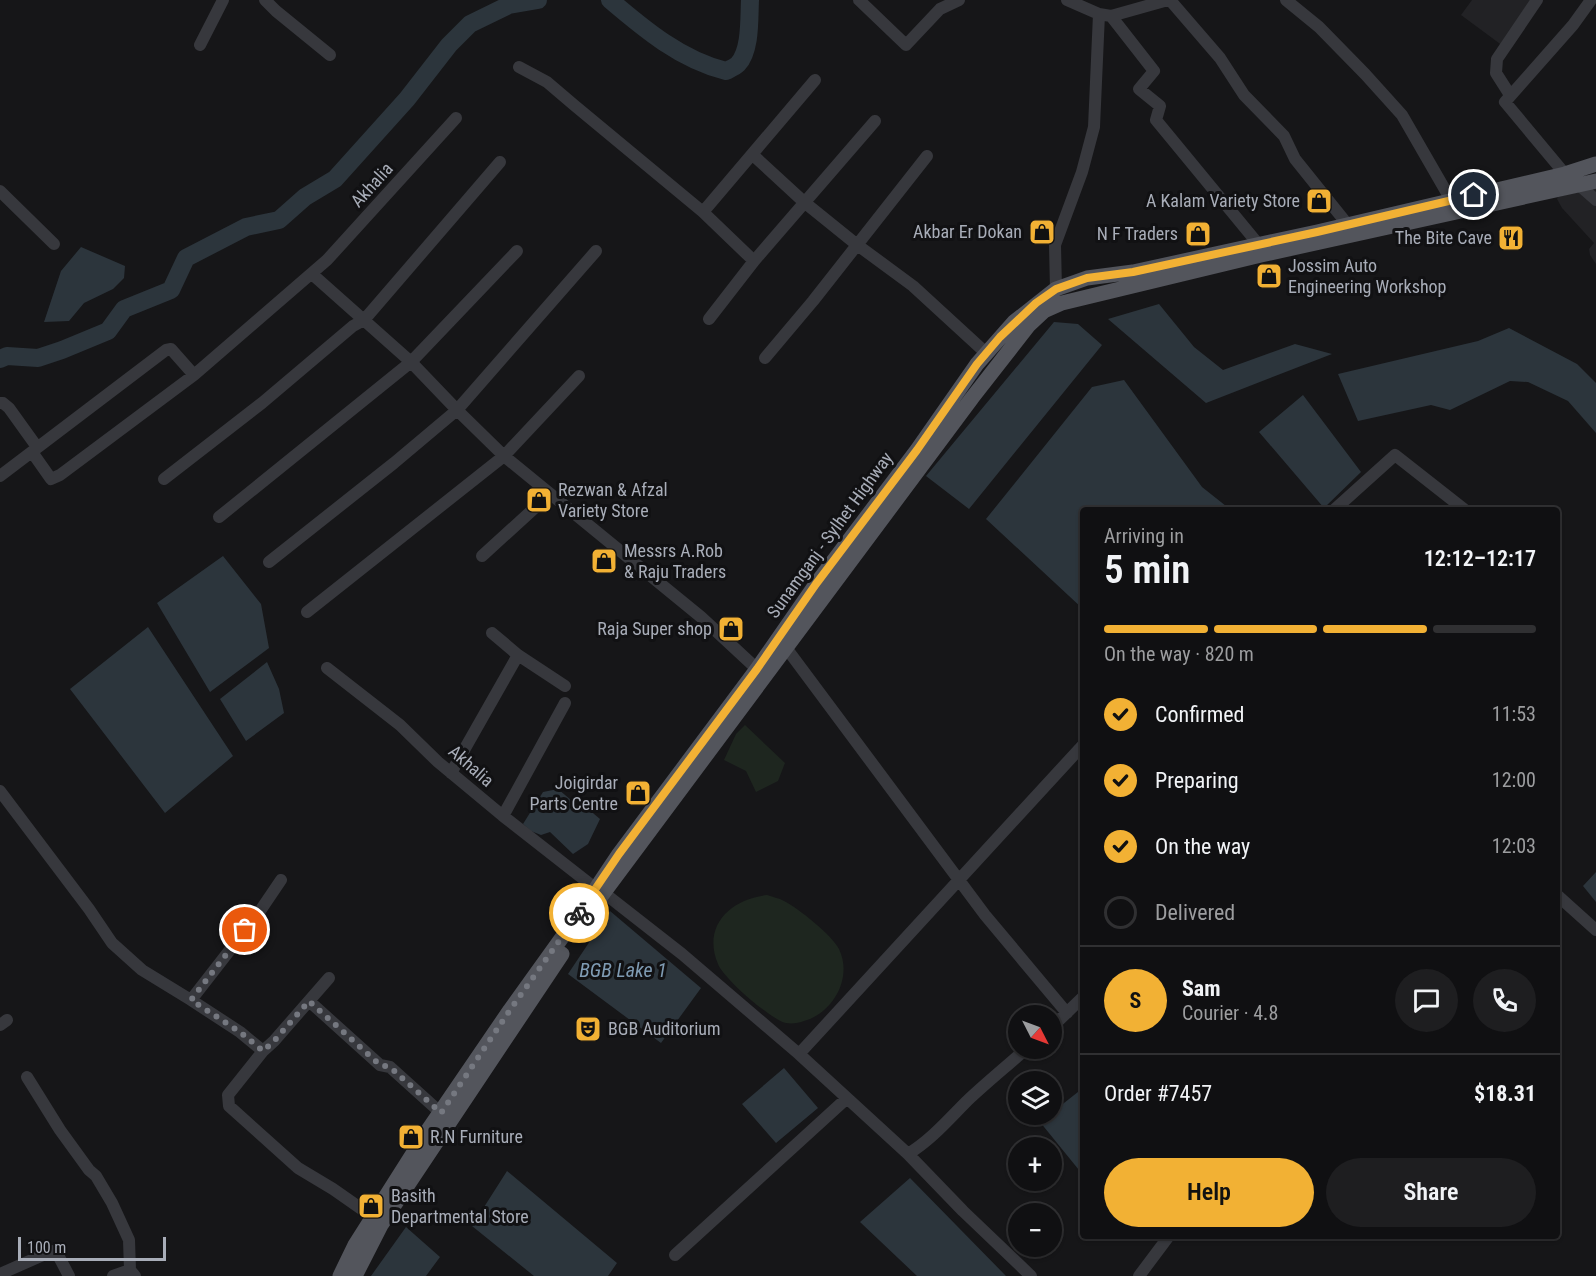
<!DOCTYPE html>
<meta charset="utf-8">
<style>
:root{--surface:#101012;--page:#1e1e20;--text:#f1f3f6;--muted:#9c9d9f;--line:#303032;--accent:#f2b134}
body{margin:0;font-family:"Roboto Condensed",sans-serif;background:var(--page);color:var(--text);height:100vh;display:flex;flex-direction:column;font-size:22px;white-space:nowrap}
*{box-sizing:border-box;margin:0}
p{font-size:20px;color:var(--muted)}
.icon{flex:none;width:33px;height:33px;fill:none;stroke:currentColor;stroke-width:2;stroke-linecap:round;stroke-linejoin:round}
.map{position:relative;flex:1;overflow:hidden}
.side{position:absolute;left:1080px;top:507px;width:480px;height:732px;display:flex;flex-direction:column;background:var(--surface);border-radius:6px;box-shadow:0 2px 4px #0004,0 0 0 2px var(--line)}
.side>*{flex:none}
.needle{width:39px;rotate:132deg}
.buttons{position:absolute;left:1008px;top:1005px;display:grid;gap:12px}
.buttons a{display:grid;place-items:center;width:54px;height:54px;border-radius:50%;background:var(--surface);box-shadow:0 2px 4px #0004,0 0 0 2px var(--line);font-size:30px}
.scale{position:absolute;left:18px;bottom:15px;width:148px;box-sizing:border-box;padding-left:6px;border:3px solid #a8adb8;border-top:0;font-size:16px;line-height:21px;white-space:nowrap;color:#a8adb8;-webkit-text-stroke:4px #111113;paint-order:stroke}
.pin{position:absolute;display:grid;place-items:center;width:51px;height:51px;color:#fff;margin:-26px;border:3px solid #fff;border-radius:50%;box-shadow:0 2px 6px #0007}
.courier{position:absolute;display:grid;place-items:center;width:60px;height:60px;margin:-30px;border:4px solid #f2b134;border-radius:50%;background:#fff;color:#222;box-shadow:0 2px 8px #0007}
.headline em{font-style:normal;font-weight:600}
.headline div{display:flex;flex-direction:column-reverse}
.headline{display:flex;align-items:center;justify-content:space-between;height:102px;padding:0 24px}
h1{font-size:39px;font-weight:600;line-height:45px}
.bar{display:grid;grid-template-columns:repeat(4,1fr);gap:9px 6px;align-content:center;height:72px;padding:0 24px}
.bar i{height:8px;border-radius:4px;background:var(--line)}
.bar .selected{background:var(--accent)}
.bar p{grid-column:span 4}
.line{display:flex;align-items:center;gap:15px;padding:0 24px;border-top:2px solid var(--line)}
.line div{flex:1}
.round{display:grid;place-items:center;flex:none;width:63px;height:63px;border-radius:32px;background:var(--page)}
ol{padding:0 24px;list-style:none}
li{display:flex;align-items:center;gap:18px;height:66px}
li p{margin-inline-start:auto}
li .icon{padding:6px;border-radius:50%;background:var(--accent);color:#111;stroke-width:4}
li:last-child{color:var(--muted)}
li i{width:33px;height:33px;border:3px solid var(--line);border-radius:50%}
.action{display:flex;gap:12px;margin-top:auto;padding:12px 24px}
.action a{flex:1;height:69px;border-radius:36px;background:var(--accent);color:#111;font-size:24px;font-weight:600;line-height:69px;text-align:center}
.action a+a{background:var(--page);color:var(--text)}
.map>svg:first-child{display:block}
.built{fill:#222225}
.green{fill:#1e261f}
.water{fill:#2c353c}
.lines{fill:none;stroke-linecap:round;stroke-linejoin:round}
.river{stroke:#2c353c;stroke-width:18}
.minor{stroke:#37383d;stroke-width:12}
.major{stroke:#53555c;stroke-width:15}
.done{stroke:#757880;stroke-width:6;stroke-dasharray:0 10.8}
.route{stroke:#f2b134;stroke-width:8}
.labels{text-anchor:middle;stroke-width:6;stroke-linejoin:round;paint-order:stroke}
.street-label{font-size:18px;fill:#a8adb8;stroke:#111113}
.poi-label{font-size:18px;fill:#a8adb8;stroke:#111113;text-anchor:end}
.water-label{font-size:20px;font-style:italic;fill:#7f9bb3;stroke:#111113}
</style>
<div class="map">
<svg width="1596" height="1276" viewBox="0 0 1596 1276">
<rect width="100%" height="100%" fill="#161618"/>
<path class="built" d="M1472,0H1539L1507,49L1461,15Z
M1596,187V264L1590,255L1589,249L1594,243L1562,208L1557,199L1558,197Z"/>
<path class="green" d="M745,725L785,763L778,781L756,792L746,771L724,760L736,734Z
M767,895C772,897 779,898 784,901C798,908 832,935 839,949C853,978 833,1013 804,1021C799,1023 792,1024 786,1023C771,1020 723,978 718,964C702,926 730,899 767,895Z"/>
<path class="water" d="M81,247L125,266L124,278L113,289L84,303L69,321L44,322L61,271Z
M1159,304L1194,347L1223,370L1295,344L1332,354L1206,403L1108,319Z
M1054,322L1078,324L1102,345L969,509L926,476Z
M1509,328L1577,364L1596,383V433L1568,401L1528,382L1510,381L1450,410L1431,405L1358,421L1338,374L1478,341Z
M1124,380L1202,487L1231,510H1083V609L986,519L1092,387Z
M1303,395L1361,472L1324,508L1259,432Z
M223,556L261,604L269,648L210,692L157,603Z
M148,627L233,756L165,813L70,689Z
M267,662L279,689L284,713L246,741L220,699Z
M558,789L578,806L587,808L600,819L588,844L573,854L550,832L541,835L531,831L523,824L543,792Z
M1596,872V902L1583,886Z
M610,911L701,988L661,1043L568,974Z
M784,1068L818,1108L776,1143L742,1104Z
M1083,1088V1175L1040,1122Z
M507,1171L617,1263L608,1276H534L472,1226Z
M910,1178L1006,1276H917L860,1222Z
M406,1227L440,1257L426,1276H371Z"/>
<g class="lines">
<path class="river" d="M610,0C644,29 681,60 726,71C730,69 735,67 738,64C751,50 749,18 750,0
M0,359L7,356L38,358L62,350L108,331L124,309L171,290L186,258L246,227L279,220L305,197L335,179L407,99L449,45L470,24L509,5L538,0"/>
<path class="minor" d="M265,0L276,11L330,55
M859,0L906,45L940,9L959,0
M1067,0L1099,14L1111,16L1168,0
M1170,0L1220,58L1244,95L1284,136L1295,159L1348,225
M1286,0L1319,27L1365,74L1402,115L1451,200
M1111,16L1154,71L1139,89L1160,106L1156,120L1259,245
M200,45L223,0
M519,67L547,82L574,105L703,212L754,261
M1510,95L1496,73L1497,59L1537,0
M753,155L804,202L856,244L913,286L986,353
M1565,174L1505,102L1573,25L1591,0
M1579,185L1596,200
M0,191L54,244
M703,212L815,80
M312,274L411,362L457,410L504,456L701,617L757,669
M1056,289L1055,245L1082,172L1094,127L1099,14
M709,319L754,261L875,121
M765,358L813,301L927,156
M0,403H3L9,408L37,447
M32,452L51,479L60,475L194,375L327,260L456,118
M0,476L166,350L171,349L194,375
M164,479L262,403L353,326L364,320L500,162
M1334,510L1395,455L1465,510
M219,517L411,362L517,251
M482,556L550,494
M269,562L394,463L457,410L596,251
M307,612L504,456L579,376
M492,633L518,655L565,686
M787,649L985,915L1067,1013
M327,668L400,725L438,762L503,816L595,888
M451,773L518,655
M0,791L89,909L112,943L142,970L191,1000
M503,816L565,703
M281,880L258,914L191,1000L240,1032L263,1051L228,1095L229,1106L298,1168L333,1189L373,1217
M604,893L682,954L799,1054L908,1154L963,1211L1031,1276
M1557,895L1596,930
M309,1001L380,1065L390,1067L441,1113
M0,1025L7,1020
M1052,1027L1083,997
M263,1051L274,1041L329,978
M799,1054L1083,745
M27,1077L60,1130L89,1170L96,1176L112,1203L129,1240L130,1270L135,1276
M908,1154C931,1140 948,1120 967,1101C986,1083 1007,1066 1027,1048
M675,1255L846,1099
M0,1274L52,1251L57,1253L69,1276
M113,1276L130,1270
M1139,1276L1169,1236"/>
<path class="major" d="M599,899L972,398L1029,325L1044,311L1062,303L1261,255L1596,181
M340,1276L355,1245L426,1133L510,1010L581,911L619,854L757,669L816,584L917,450L977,364L1014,322L1056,289L1087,278L1133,272L1317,232L1565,174L1596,164
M355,1276L381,1225L562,954"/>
</g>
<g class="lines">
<path class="done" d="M245,930L191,1000L240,1032L263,1051L274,1041L309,1001L380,1065L390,1067L441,1113L510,1010L579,913"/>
<path class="route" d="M579,913L619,854L757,669L816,584L917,450L977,364L1000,337L1036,303L1056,289L1087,278L1133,272L1317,232L1474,195"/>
</g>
<defs>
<g id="shop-square" transform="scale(1.35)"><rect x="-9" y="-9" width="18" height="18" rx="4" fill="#f2b134" stroke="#111113"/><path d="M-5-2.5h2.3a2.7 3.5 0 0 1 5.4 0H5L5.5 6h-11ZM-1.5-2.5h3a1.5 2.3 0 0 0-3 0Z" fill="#111"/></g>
<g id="restaurant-square" transform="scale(1.35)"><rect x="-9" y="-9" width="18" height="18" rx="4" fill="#f2b134" stroke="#111113"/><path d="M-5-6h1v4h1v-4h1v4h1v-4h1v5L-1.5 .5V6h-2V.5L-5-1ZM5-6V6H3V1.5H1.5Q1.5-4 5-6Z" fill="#111"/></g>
<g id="theatre-square" transform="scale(1.35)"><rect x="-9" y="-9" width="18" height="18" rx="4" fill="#f2b134" stroke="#111113"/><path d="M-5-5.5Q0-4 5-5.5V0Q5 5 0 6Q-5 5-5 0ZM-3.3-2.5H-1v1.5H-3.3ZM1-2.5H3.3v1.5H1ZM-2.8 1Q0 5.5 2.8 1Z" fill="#111"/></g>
</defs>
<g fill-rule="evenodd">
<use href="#shop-square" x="1319" y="201"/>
<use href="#shop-square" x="1042" y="232"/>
<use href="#shop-square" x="1198" y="234"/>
<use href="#restaurant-square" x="1511" y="238"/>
<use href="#shop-square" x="1269" y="276"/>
<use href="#shop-square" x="539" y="500"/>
<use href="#shop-square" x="604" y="561"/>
<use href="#shop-square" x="731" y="629"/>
<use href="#shop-square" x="638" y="793"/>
<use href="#theatre-square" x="588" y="1029"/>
<use href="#shop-square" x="411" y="1137"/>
<use href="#shop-square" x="371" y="1206"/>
</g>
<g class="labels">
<g class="street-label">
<text transform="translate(372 185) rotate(-48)" y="6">Akhalia</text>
<text transform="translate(830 535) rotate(-54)" y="6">Sunamganj - Sylhet Highway</text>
<text transform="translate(471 766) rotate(41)" y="6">Akhalia</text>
</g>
<g class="poi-label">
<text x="1300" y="207">A Kalam Variety Store</text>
<text x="1022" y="238">Akbar Er Dokan</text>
<text x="1178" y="240">N F Traders</text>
<text x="1492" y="244">The Bite Cave</text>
<text x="1288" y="272" text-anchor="start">Jossim Auto<tspan x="1288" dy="21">Engineering Workshop</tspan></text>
<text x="558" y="496" text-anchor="start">Rezwan &amp; Afzal<tspan x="558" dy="21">Variety Store</tspan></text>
<text x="624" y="557" text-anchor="start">Messrs A.Rob<tspan x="624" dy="21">&amp; Raju Traders</tspan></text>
<text x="712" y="635">Raja Super shop</text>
<text x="618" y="789">Joigirdar<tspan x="618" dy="21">Parts Centre</tspan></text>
<text x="608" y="1035" text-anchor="start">BGB Auditorium</text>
<text x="430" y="1143" text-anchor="start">R.N Furniture</text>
<text x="391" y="1202" text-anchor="start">Basith<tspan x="391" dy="21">Departmental Store</tspan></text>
</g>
<g class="water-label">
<text x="623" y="977">BGB Lake 1</text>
</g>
</g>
</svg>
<div class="buttons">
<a><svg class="needle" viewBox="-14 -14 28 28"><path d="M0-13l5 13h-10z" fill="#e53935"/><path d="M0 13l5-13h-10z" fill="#9c9d9f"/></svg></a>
<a><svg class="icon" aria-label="layers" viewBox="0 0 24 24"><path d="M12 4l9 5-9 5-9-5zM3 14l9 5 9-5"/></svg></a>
<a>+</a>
<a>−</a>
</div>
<div class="scale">100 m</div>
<div class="pin" style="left:245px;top:930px;background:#ea580c"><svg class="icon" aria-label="bag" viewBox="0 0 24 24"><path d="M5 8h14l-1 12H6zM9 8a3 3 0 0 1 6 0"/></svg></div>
<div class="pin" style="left:1474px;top:195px;background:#1f2937"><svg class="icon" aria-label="home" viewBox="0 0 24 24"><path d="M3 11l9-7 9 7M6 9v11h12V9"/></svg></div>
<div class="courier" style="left:579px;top:913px"><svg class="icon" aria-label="bike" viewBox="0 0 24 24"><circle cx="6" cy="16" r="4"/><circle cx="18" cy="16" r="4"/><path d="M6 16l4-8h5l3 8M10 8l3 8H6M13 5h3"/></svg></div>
<section class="side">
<div class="headline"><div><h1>5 min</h1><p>Arriving in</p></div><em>12:12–12:17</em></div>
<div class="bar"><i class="selected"></i><i class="selected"></i><i class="selected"></i><i></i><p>On the way · 820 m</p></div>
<ol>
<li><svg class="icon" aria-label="check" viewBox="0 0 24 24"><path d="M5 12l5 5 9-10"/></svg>Confirmed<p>11:53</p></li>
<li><svg class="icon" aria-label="check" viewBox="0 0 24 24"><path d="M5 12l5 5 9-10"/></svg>Preparing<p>12:00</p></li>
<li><svg class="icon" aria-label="check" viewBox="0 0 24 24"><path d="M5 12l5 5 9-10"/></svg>On the way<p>12:03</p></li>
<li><i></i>Delivered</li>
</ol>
<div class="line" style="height:108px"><b class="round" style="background:var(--accent);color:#111">S</b><div><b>Sam</b><p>Courier · 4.8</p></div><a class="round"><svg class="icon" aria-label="chat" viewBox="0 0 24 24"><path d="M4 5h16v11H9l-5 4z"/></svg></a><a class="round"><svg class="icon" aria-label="phone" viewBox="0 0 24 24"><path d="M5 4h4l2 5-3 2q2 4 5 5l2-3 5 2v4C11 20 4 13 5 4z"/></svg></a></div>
<div class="line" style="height:78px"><div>Order #7457</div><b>$18.31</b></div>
<div class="action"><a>Help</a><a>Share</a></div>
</section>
</div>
